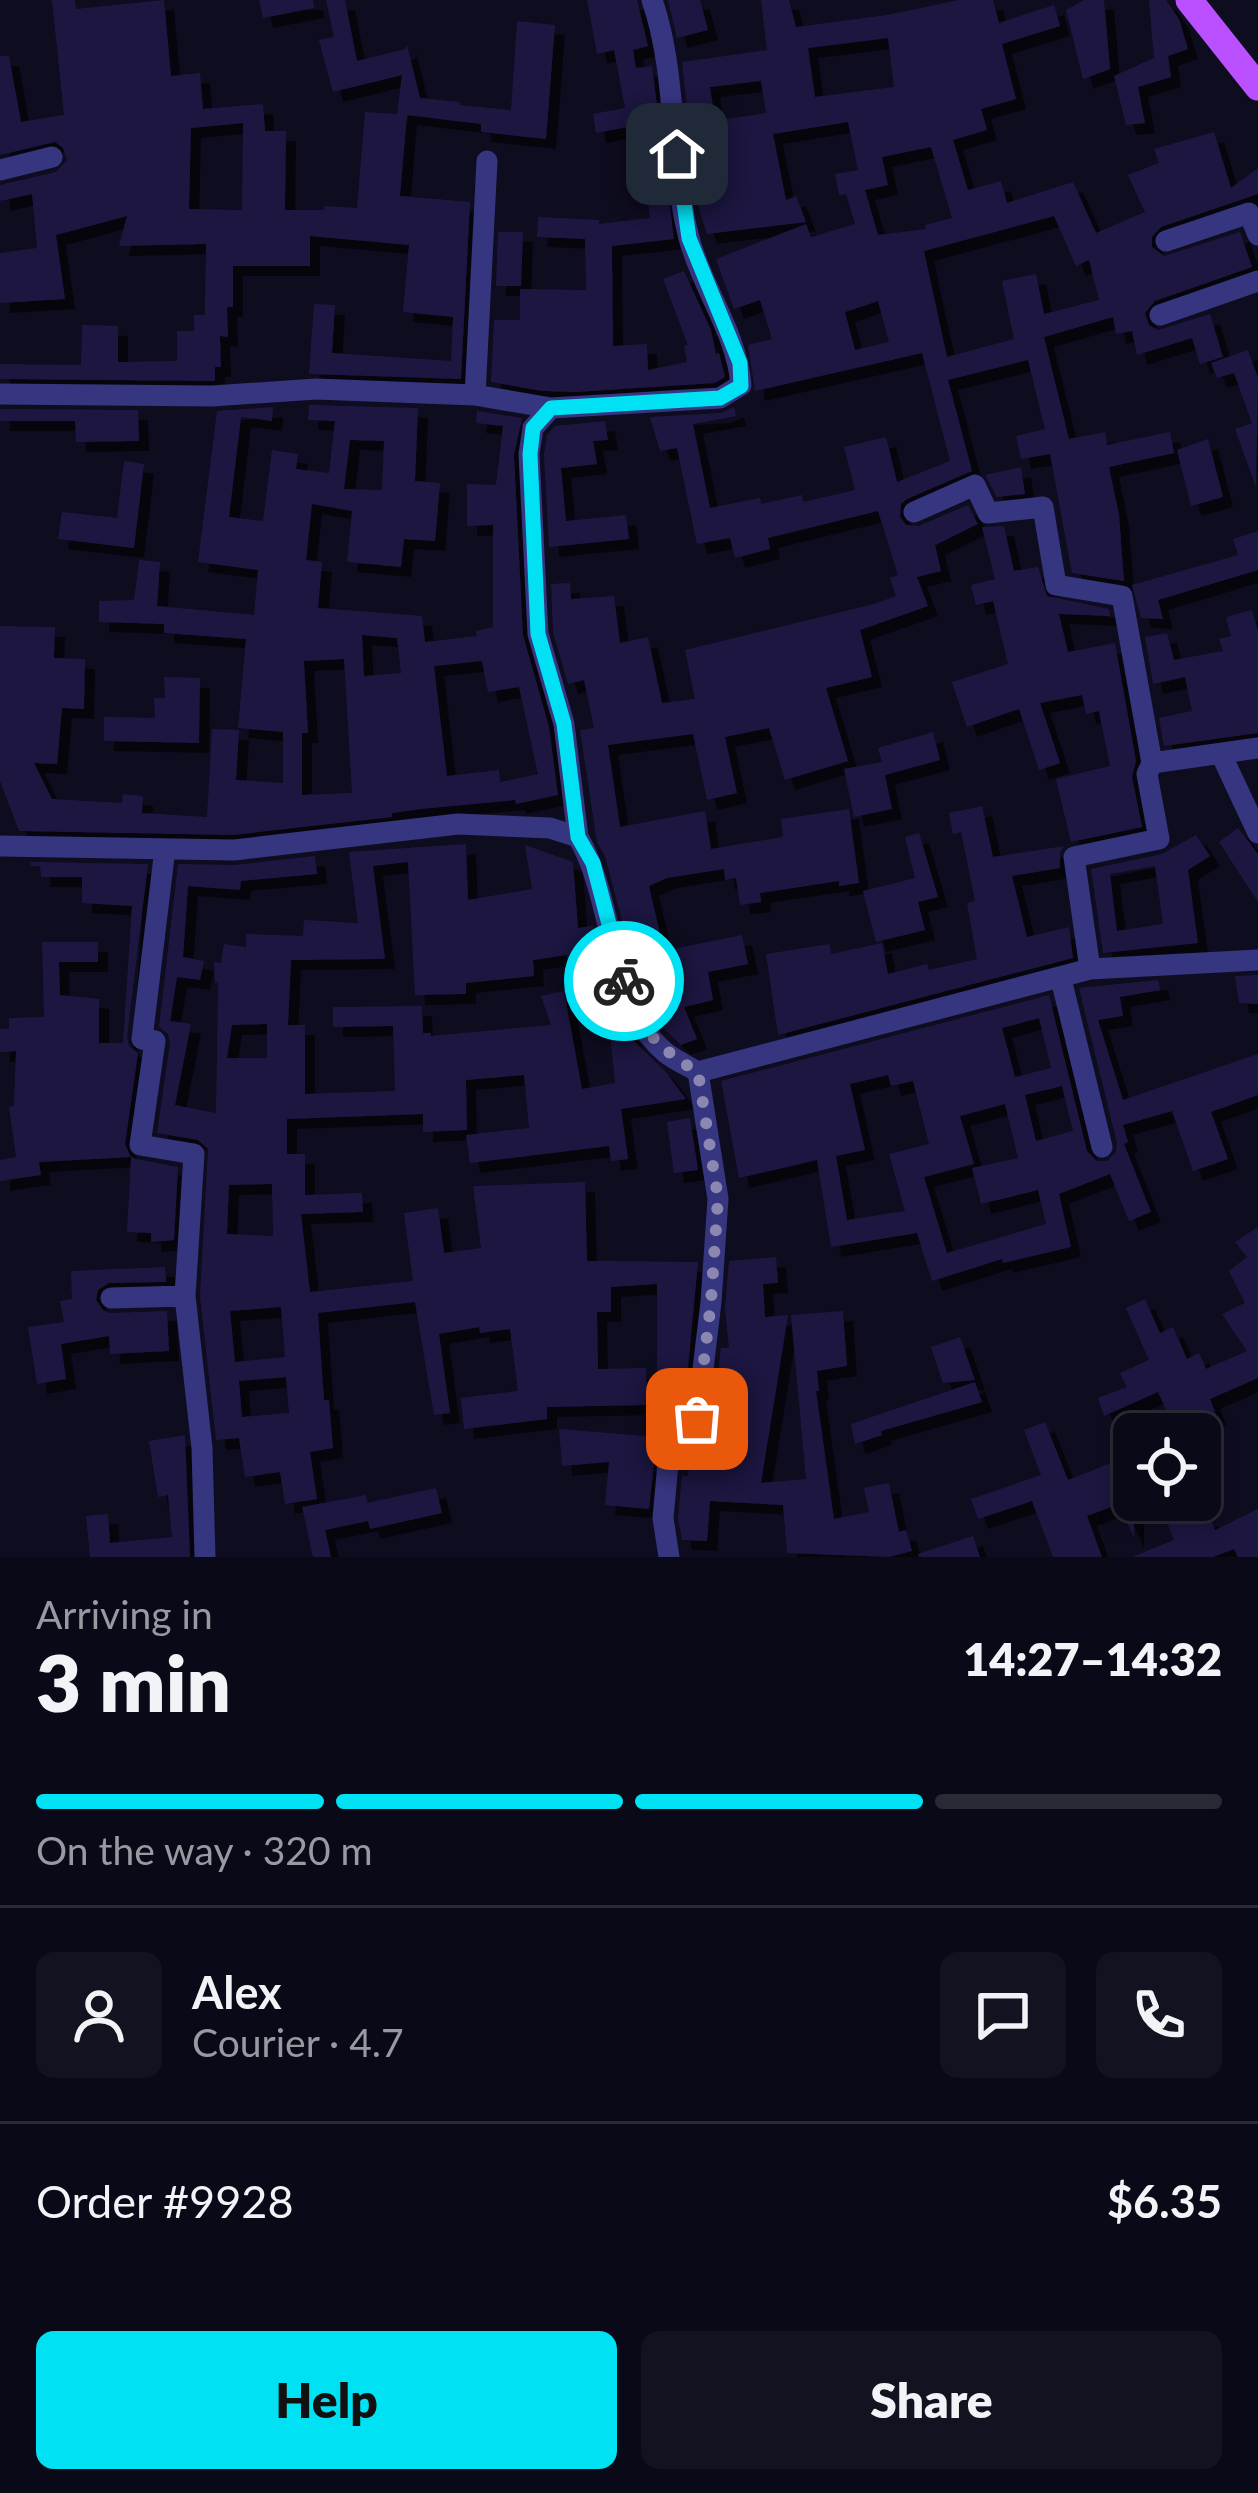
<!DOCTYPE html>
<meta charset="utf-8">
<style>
:root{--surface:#0a0917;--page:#131220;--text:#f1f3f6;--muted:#999aa1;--line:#2a2a36;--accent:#00e1f4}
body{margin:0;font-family:Lato,sans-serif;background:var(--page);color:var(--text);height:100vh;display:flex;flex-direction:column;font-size:45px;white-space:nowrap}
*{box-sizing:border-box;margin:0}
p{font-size:39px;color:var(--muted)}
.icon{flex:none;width:66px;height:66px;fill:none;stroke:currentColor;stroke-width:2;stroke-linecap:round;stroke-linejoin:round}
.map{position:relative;height:1557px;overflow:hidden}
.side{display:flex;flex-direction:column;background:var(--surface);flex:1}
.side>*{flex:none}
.controls{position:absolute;left:1113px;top:1413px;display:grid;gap:24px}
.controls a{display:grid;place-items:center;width:108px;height:108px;border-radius:18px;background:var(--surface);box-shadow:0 6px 18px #0003,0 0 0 3px var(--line);font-size:60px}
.pin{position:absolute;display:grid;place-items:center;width:102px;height:102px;color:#fff;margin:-51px;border-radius:24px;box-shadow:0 6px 18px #0006}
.courier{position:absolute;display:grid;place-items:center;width:120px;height:120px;margin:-60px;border:9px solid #00e1f4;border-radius:50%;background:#fff;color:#222;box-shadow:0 3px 15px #0007}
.headline em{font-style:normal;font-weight:800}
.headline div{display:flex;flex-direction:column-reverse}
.headline{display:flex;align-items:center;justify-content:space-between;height:204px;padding:0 36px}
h1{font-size:78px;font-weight:800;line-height:90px}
.bar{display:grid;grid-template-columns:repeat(4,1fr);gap:18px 12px;align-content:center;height:144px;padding:0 36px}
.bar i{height:15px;border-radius:9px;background:var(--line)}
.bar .active{background:var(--accent)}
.bar p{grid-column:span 4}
.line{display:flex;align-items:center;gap:30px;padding:0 36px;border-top:3px solid var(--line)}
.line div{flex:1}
.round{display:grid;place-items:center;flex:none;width:126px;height:126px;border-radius:18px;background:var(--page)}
.button{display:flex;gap:24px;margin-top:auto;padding:24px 36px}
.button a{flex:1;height:138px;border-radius:18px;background:var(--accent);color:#111;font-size:48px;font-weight:800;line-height:138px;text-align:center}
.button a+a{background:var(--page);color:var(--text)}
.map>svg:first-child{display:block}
.building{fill:#1e1740;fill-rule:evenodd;filter:url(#shadow)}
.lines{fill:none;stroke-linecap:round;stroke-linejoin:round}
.minor{stroke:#36357f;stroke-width:21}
.major{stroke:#ba50ff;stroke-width:27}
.done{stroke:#8b87b1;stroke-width:12;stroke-dasharray:0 21.6}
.route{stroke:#00e1f4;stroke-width:15}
</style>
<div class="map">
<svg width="1258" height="1557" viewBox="0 0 1258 1557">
<defs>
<filter id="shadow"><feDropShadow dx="10" dy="10" stdDeviation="0" flood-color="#0009"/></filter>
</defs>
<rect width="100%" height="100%" fill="#0e0c1f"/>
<path class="building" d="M52,0H75L76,9L164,0L171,76L200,73L203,109L263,104L265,131H286L285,210H324V206L357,208L365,112L397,114L402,75L333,92L319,40L334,37L326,0H345L357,61L405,49L407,45L420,98L460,102L459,105L511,110L517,21L555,25L546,139L481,132V124L407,115L400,196L470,202L461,379L309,374L314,304L335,305L332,353L451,361L453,317L403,312L409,245L310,236V266H233V307H227L228,337L220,336L221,367H215V381L0,379V364L81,365L82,325L118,326V362L177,361V331H194V315H205L206,244L119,246L127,216L56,235L65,299L0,303V253L37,248L32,194L0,201V185L56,172L67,160L63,148L55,142L0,155V56H9L21,122L64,115ZM243,123L242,210L189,209L191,128Z
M259,0H313L314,8L263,18Z
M587,0H637L648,46L633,50L636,68L652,66L674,239L612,246L613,346L647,344L648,370L687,362L684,346L688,345L663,279L684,271L711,330L716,354L719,353L725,377L715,383L576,392L542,391L491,382L494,320H520V289L586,290L585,239L537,237L538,217L599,220V224L650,218L638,125L596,133L593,114L625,108L614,50L597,54Z
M668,0H700L708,30L677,38Z
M761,0H789L796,27L887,15L959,0H993L999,23L1054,5L1060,26L1002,44L1016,99L981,109L987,130L953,140L968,190L1001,181L1007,203L1073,182L1096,233L1145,212L1128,175L1159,163L1154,149L1214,132L1231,188L1258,168V194L1161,227L1152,237V247L1164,256L1240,232L1252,267L1155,301L1145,313L1149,325L1158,330L1210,314L1223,357L1200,364L1192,338L1137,355L1132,331L1116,334L1113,317L1044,337L1069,439L1105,432L1107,445L1170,432L1174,453L1109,467L1119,515L1124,581L1072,573L1050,454L1021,459L1016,436L1045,429L1028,360L948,380L972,471L907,499L901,504L900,517L906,525L919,526L968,505L978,524L935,545L941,571L917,577L928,606L860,630L872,677L826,688L848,761L785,780L769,728L725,737L737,793L707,800L693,734L608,745L620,827L705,811L711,849L783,837L781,819L849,809L859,883L839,886V881L760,893L761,902L740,905L736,878L725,880L724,869L667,878L649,886L664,951L742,935L748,964L708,972L713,1000L684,1007L697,1039L681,1045L662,1027L630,951L605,856L597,842L580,730L594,728L584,680L568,684L553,632L551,584L570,583L571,599L614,596L620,643L648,637L662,703L695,699L685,650L874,604L896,596L890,578L898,575L878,511L768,538L770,549L735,558L730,538L697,544L677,448L660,451L650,417L721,413L734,407L736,416L693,424L710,508L760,498L761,504L802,495L803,502L855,490L844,447L886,437L897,482L950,461L922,353L755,391L748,345L772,339L760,300L734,309L716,259L806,224L811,237L855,224L846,194L839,195L835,174L858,170L848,122L773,134L786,200L796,196L806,222L707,234L698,206L682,62L767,50ZM888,38L894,87L815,97L808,48ZM761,81L766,113L715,121L710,87ZM931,147L952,218L925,225L926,229L878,235L865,190L888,185L882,157ZM1054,216L1076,266L1089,260L1099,300L1044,314L1036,274L1002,281L1014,339L947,357L924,251ZM878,301L889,342L855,350L845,312Z
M1084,0H1104L1110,69L1083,79L1066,10Z
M1149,0H1166L1179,19L1188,49L1168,56L1171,77L1138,87L1145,123L1126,125L1114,76L1154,58Z
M498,232H523L521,286H496Z
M1248,350L1258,378L1256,487L1235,429L1252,423L1234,373L1217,378L1211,363Z
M309,405L418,408L415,481L440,483L435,541L404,539L401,567L347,562L352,511L312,504L306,560L322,562L318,608L422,616L425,642L477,636L476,631L493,627V525L467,526V484L496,485L503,426L476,423L477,411L522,418L514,455L523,635L549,727L558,795L516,804L515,800L421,809L392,813V817L233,835L19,831L0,781V626L55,627L54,658L85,659L84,709L62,708L57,764L34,763L52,799L122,803L123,794L143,796L142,813L207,817L212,729L239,730L236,780L283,783V732L238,728L246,639L164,633V624L99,622V601L134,600L139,560L160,562L157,606L254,615L258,570L198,562L217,411L273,407L272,421L241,417L229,517L263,521L272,450L298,454L296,469L329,473L335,421L308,420ZM350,440L384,441L382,490L344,489ZM362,635L397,638L401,673L364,676ZM344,659L352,793L302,795V733H308L304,661ZM482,661L488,692L519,687L538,774L500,782L499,770L447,776L434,666Z
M0,409L138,410L139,441L76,442L75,421H0Z
M605,421L608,440L593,441L597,464L561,468L566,521L626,515L629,539L549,547L544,455L547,435L555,426Z
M1208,439L1223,497L1191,506L1177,450Z
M124,461L144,464L134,548L58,539L62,512L117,518Z
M1021,467L1025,494L997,497L985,475Z
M1004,526L1014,571L1038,567L1047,596L1109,609L1110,616L1059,614L1068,652L1115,643L1136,761L1132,777L1142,827L1071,842L1056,779L1110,766L1099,711L1086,714L1082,695L1040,703L1060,763L1039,770L1019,709L967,727L952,682L1008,664L993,601L976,605L971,585L995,579L982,527Z
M1258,531V570L1158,600L1163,619L1141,618L1132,585L1238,555L1233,539Z
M1252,610L1258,631V733L1164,746L1159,718L1192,711L1185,677L1153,684L1145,637L1167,633L1174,660L1223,651L1219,639L1231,636L1226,617Z
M164,677L200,678L199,743L104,741V717L155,718L154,698H165Z
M933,732L940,760L885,775L892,809L854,817L844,769L882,762L878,748Z
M982,806L993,857L1064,846L1060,853V868L1012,876L1027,937L1069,927L1073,958L778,1035L766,954L830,944L831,954L882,943L888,974L927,964L929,970L977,959L967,903L975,901L961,832L953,834L949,813Z
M1238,828L1258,854V902L1219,842Z
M919,833L938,897L918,902L925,930L876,942L863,891L915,878L905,837Z
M1196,835L1210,856L1188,870L1198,943L1103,953L1091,869L1162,854ZM1155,866L1163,924L1117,931L1110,874Z
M466,844L468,900L532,889L525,845L573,862L578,928L593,926L601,983L634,1041L665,1071L686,1099L621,1109L628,1159L611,1161L609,1146L470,1163L466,1135L529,1128L524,1075L466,1080L467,1130L423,1132V1114L287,1119V1154H305V1195L362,1193L363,1212L301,1214L310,1292L413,1281L404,1213L438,1208L444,1253L481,1248L473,1186L585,1182L587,1261L698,1262L687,1378L657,1377V1284L611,1287V1312H597L598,1369L646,1368L647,1405L547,1407V1419L464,1429L461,1398L518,1391L510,1329L480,1333L479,1327L439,1334L450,1413L434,1415L415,1302L318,1313L324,1400H329L333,1448L310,1452L317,1499L285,1504L280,1472L245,1477L239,1438L216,1440L200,1296L208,1149L198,1140L157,1133L170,1043L168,1034L159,1027L178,864L235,865L315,856L317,874L241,881L240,890L188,886L183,957L204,961L200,980L177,977L170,1021L191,1024L175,1105L216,1113L218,983H215L214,962L221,963L224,944L246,947V934L303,936L304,920L358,923L349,852ZM408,862L415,995L466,994V983L534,976L533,960L567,955L571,984L610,1031L615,1083L582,1089L564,991L541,996L551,1025L431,1036V1033H423L422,1006L333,1007V1027L393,1026L395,1091L305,1094V1025H288L291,960L385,959L373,866ZM267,1024V1058H227L232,1025ZM272,1184L273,1236L227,1234L229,1185ZM281,1307L285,1357L235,1362L230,1311ZM286,1377L289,1413L242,1417L239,1381Z
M30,862L148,864L127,1037L129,1046L138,1053L125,1144L130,1156L136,1159L178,1167L174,1240L151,1242V1233L127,1232L131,1157L39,1162L41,1175L0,1181V1160L16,1157L9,1107L14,1106L16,1051L0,1052V1029H9V1018L44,1017L42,942H98V962H59L60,995L99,999V1043H123L132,906L82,903V877H41L40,866H31Z
M1258,975V1004L1239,1003L1235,976Z
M1158,980L1160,990L1120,997L1123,1016L1098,1020L1123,1100L1258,1054V1095L1211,1112L1228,1159L1193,1171L1172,1111L1123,1125L1128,1142L1124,1144L1151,1212L1129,1221L1110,1174L1059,1194L1071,1247L1003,1263L1002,1259L932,1281L917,1233L831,1247L817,1160L739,1178L721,1081L1049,995L1087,1151L1097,1161H1107L1116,1152L1117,1143L1079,988ZM1039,1018L1051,1068L1015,1077L1002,1028ZM888,1075L891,1086L913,1081L929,1144L889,1154L905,1211L847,1220L836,1156L865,1150L850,1084ZM1062,1086L1073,1131L1036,1141L1025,1095ZM1005,1104L1018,1158L972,1168L981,1204L1038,1190L1046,1224L947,1253L924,1177L974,1164L960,1116Z
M690,1118L698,1170L674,1173L667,1122Z
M1258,1227V1378L1210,1399L1216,1415L1200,1422L1204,1434H1177L1158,1392L1104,1416L1098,1398L1127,1387L1120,1373L1149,1360L1126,1308L1145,1299L1160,1333L1173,1327L1187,1359L1199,1353L1206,1369L1247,1351L1222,1314L1245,1303L1229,1271L1247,1257L1235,1242Z
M776,1257L778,1283L763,1284L765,1317L788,1315L761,1483L806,1479L791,1315L843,1311L847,1366L817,1371L819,1391H816L834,1519L869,1512L864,1488L889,1483L899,1532L906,1530L912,1551L889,1557L787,1553L783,1505L710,1501L707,1541L682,1540L678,1518L682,1476H688L691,1455L712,1422L721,1348H729L725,1308L729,1261Z
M165,1267L166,1282L109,1283L98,1290L96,1300L103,1310L110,1313L167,1311L169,1351L110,1354L109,1336L61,1344L66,1379L37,1384L28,1327L64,1322L60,1301L72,1299L71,1271Z
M960,1337L975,1380L943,1383L931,1347Z
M975,1382L982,1402L881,1431L882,1435L855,1444L851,1424Z
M1045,1422L1068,1480L1134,1454V1538L1119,1504L1087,1516L1102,1557H1053L1032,1501L978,1519L971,1499L1041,1475L1024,1430Z
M559,1429L657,1437L649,1509L605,1505L609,1462L562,1466Z
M185,1435L190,1557H90L86,1516L108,1514L110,1543L172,1537L168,1495L158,1497L149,1441Z
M436,1488L442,1513L370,1529L368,1521L325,1530L331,1557H313L302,1507L366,1495L367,1503Z
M1158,1500H1179L1188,1524L1209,1516L1215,1530L1258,1509V1557H1238L1234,1549L1213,1557H1132L1174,1540Z
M973,1536L980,1557H919L918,1554Z"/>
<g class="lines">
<path class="minor" d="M0,170L52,157
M1166,241L1249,213L1258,235
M1160,315L1258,281
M0,394L212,396L316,389L475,395L551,408
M475,395L487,161
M914,512L975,485L988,513L1043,507L1056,585L1122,596L1152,763L1258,748
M1221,754L1258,833
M578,837L564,724L538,634L529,454L533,428L551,408L720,398L741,385C737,333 702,288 689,238C669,161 678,75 652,0
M0,846L234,850L458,824L550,828L578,837C615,900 608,1006 666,1053C675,1060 688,1066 698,1072L1090,969L1258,960
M165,849L142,1039L155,1041L140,1145L194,1154L185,1296L202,1448L205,1557
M1090,969L1074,857L1159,839L1147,774L1152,763
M1061,979L1102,1147
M111,1298L185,1296
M669,1557L663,1518L668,1463L697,1419L711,1302L718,1199L698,1072"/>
<path class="major" d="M1189,0L1258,87"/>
</g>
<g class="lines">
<path class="done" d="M624,981C636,1026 659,1049 698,1072L718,1198L711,1302L697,1419"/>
<path class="route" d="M624,981L593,863L578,837L564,724L538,634L530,454L533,428L551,408L720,398L741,386L740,363L689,238L677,154"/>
</g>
</svg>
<div class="controls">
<a><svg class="icon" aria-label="locate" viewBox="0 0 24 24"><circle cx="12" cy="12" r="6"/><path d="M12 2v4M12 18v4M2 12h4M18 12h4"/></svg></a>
</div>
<div class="pin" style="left:697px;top:1419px;background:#ea580c"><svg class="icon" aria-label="bag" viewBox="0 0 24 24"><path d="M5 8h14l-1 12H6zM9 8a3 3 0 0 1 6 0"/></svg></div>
<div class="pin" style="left:677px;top:154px;background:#1f2937"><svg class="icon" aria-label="home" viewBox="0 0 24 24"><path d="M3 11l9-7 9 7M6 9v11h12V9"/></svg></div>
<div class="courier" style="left:624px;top:981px"><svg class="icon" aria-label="bike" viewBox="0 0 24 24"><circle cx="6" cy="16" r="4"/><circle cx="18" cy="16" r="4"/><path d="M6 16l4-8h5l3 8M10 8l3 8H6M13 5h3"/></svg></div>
</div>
<section class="side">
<div class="headline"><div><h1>3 min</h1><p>Arriving in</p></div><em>14:27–14:32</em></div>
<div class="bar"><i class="active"></i><i class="active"></i><i class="active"></i><i></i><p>On the way · 320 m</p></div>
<div class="line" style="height:216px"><a class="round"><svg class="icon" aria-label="person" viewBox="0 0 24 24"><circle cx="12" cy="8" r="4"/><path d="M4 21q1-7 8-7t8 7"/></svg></a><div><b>Alex</b><p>Courier · 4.7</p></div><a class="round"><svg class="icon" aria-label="chat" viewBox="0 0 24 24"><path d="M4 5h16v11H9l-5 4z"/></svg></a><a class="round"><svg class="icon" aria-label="phone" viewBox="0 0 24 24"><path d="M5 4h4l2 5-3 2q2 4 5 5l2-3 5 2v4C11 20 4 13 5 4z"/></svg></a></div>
<div class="line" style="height:156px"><div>Order #9928</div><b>$6.35</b></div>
<div class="button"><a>Help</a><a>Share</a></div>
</section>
